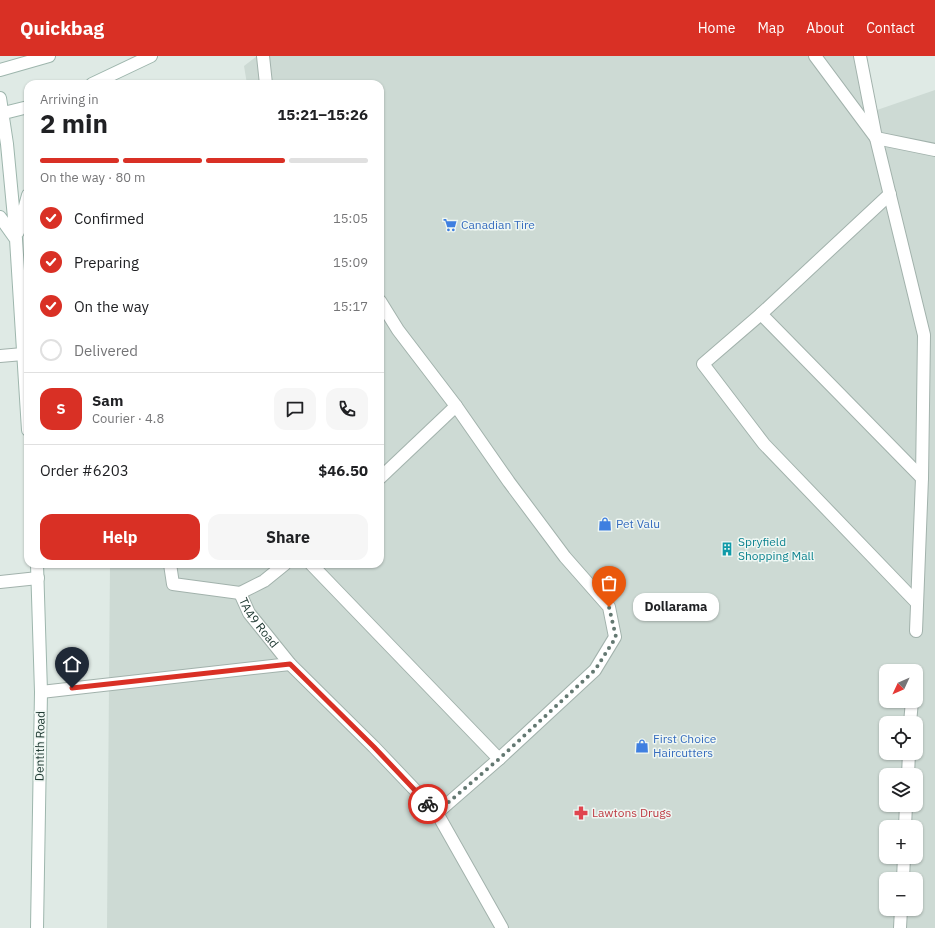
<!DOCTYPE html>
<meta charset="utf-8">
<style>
:root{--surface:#fff;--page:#f6f6f6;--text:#202124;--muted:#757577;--line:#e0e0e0;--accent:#d93025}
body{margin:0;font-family:"IBM Plex Sans",sans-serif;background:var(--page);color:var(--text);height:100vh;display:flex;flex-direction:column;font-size:15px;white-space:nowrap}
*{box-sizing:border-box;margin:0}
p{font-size:13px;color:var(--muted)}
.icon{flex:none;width:22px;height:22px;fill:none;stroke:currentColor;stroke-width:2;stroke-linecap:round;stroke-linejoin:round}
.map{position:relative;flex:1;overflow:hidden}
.panel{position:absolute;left:24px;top:24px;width:360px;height:488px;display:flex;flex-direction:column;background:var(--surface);border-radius:12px;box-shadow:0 1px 3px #0004}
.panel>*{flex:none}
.needle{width:26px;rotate:226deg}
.controls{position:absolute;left:879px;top:608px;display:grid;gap:8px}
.controls a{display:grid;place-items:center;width:44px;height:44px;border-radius:8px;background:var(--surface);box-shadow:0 1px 3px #0004;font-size:20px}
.pin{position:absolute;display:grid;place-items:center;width:34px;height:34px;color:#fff;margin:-41px -17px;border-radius:50% 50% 50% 0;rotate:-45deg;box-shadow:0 0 4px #0007}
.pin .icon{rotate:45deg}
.courier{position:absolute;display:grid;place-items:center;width:40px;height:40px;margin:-20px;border:3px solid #d93025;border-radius:50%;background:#fff;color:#222;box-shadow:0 1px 5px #0007}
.bubble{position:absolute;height:28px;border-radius:12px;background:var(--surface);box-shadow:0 1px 3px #0004;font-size:13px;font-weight:800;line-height:28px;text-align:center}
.overview em{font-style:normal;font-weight:800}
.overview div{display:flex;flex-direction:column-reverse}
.overview{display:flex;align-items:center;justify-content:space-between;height:68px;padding:0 16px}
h1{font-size:26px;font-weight:800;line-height:30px}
.bar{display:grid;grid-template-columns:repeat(4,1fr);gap:6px 4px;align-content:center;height:48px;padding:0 16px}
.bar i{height:5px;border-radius:3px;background:var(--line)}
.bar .current{background:var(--accent)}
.bar p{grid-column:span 4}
.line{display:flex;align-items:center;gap:10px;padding:0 16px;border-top:1px solid var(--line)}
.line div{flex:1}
.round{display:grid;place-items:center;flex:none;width:42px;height:42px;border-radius:12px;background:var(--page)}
ol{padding:0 16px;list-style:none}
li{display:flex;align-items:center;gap:12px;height:44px}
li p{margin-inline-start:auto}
li .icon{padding:4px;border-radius:50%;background:var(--accent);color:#fff;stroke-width:4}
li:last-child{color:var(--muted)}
li i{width:22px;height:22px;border:2px solid var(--line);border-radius:50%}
.primary-button{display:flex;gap:8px;margin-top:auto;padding:8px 16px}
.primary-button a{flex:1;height:46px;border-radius:12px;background:var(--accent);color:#fff;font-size:16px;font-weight:800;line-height:46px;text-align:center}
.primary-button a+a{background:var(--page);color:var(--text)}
header{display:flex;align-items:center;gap:24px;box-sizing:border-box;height:56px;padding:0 20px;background:var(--accent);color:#fff}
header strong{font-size:19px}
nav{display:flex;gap:22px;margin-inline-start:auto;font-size:14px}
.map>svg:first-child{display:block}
.built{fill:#cddad4;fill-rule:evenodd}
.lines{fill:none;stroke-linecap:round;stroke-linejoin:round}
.lane-casing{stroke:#a2b2ac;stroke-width:14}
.street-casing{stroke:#a2b2ac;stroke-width:14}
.secondary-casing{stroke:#9eb6ad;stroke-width:14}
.lane{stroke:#fff;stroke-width:12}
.street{stroke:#fff;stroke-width:12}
.secondary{stroke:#fff;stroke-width:12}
.done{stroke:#637871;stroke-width:4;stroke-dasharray:0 7.2}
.route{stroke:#d93025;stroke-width:5}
.labels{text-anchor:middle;stroke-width:3;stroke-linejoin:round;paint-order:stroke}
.shop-label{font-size:12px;fill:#366cbe;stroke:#eff7f3;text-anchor:start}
.culture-label{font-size:12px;fill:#0d838f;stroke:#eff7f3;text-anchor:start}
.street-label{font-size:12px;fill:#203a33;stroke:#eff7f3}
.health-label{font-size:12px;fill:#be3a42;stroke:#eff7f3;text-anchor:start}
</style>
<header>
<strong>Quickbag</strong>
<nav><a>Home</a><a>Map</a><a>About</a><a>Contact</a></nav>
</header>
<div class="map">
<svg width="935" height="872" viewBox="0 0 935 872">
<rect width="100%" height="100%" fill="#dfeae5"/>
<path class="built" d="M257,0H858L877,54L935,34V872H107L110,508H380V28H247L244,10ZM886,615H916V645H886ZM886,667H916V697H886ZM886,719H916V749H886ZM886,771H916V801H886ZM886,823H916V853H886Z"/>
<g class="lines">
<g class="lane-casing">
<g id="lane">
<path d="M263,0L266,28"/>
<path d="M815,0L876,82L935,94"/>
<path d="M860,0L876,82L924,279L922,422L916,575"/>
<path d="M890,138L761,258L922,422"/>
<path d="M380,245L398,274L456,350L509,426L565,501L609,551L615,581L595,614L499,703L437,757"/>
<path d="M761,258L703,308L764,388L917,547"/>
<path d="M0,300L23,298"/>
<path d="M380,422L456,350"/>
<path d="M170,508L173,528L240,537"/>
<path id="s1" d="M285,508L264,525L240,537L249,557L290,608L374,691L437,757L502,872"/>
<path d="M311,508L499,703"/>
<path d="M41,636L290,608"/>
<path d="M910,667L912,645"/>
<path d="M908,719L909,697"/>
<path d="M905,771L906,749"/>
<path d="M903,823L904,801"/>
<path d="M900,872L901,853"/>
</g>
</g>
<g class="street-casing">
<path id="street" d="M0,526L38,522"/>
</g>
<g class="secondary-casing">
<path id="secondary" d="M0,14L49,0
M92,28L151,0
M0,42L7,88L16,183L28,374
M0,58L28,51
M0,161L15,182
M18,176L28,139
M37,508L41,636L37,872"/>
</g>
<use href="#lane" class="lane"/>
<use href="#street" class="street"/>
<use href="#secondary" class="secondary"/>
</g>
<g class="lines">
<path class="done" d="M428,748L436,757L499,703L595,614L616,581L609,551"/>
<path class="route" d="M72,632L290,608L374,691L428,748"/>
</g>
<defs>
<g id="supermarket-bare" transform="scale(1.08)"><path d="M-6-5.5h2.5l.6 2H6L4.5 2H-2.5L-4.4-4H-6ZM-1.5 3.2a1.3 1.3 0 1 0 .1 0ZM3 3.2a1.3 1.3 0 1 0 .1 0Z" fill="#3f7fe0" stroke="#eff7f3" stroke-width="2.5" paint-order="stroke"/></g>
<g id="shop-bare" transform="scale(1.08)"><path d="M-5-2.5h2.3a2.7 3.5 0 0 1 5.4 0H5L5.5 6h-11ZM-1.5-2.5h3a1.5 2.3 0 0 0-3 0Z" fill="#3f7fe0" stroke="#eff7f3" stroke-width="2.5" paint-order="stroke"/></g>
<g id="building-bare" transform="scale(1.08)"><path d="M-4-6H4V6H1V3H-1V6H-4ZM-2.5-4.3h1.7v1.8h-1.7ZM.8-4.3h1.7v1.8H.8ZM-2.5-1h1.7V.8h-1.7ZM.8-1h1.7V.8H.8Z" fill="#0f9aa8" stroke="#eff7f3" stroke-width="2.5" paint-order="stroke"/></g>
<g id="pharmacy-bare" transform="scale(1.08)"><path d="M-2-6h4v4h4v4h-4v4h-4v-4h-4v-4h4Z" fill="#e0444e" stroke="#eff7f3" stroke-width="2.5" paint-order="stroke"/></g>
</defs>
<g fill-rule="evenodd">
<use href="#supermarket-bare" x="450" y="169"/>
<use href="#shop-bare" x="605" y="468"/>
<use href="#building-bare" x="727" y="493"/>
<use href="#shop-bare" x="642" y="690"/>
<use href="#pharmacy-bare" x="581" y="757"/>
</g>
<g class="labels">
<g class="shop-label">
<text x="461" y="173">Canadian Tire</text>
<text x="616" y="472">Pet Valu</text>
<text x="653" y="687">First Choice<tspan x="653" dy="14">Haircutters</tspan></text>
</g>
<g class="culture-label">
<text x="738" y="490">Spryfield<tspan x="738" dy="14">Shopping Mall</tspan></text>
</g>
<g class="street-label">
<text dy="4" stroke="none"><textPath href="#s1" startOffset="89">TA49 Road</textPath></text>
<text transform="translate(40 690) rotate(-89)" y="4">Dentith Road</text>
</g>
<g class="health-label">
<text x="592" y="761">Lawtons Drugs</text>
</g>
</g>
</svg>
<div class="controls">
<a><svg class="needle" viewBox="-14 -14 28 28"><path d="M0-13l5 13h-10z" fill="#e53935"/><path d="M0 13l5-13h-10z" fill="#757577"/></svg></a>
<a><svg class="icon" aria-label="locate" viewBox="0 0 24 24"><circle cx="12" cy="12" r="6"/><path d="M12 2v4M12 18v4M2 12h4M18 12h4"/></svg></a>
<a><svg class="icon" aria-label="layers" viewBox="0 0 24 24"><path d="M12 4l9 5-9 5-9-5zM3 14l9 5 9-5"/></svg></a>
<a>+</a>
<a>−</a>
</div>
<div class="pin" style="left:609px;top:551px;background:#ea580c"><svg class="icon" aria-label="bag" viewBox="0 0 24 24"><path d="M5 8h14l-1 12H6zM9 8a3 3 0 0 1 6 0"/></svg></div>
<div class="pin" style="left:72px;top:632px;background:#1f2937"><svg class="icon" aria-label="home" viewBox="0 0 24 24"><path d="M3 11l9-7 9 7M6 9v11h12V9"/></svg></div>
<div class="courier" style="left:428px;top:748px"><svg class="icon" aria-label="bike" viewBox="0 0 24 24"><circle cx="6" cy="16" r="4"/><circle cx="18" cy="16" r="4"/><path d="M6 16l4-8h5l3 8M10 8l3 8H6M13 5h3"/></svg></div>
<div class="bubble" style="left:633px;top:537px;width:86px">Dollarama</div>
<section class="panel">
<div class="overview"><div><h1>2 min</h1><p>Arriving in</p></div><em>15:21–15:26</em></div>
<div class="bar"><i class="current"></i><i class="current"></i><i class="current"></i><i></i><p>On the way · 80 m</p></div>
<ol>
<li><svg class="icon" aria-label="check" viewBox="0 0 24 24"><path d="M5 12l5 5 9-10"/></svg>Confirmed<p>15:05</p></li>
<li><svg class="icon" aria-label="check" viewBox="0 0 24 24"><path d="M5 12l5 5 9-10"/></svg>Preparing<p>15:09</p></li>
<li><svg class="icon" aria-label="check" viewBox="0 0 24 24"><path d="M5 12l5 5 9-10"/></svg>On the way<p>15:17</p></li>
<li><i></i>Delivered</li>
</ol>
<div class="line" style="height:72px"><b class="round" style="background:var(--accent);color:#fff">S</b><div><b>Sam</b><p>Courier · 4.8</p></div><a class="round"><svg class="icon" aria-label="chat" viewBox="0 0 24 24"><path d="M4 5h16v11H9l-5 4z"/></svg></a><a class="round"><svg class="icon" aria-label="phone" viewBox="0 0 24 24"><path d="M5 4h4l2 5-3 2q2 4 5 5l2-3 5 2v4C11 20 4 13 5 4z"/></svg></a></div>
<div class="line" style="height:52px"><div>Order #6203</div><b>$46.50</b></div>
<div class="primary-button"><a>Help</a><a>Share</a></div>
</section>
</div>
